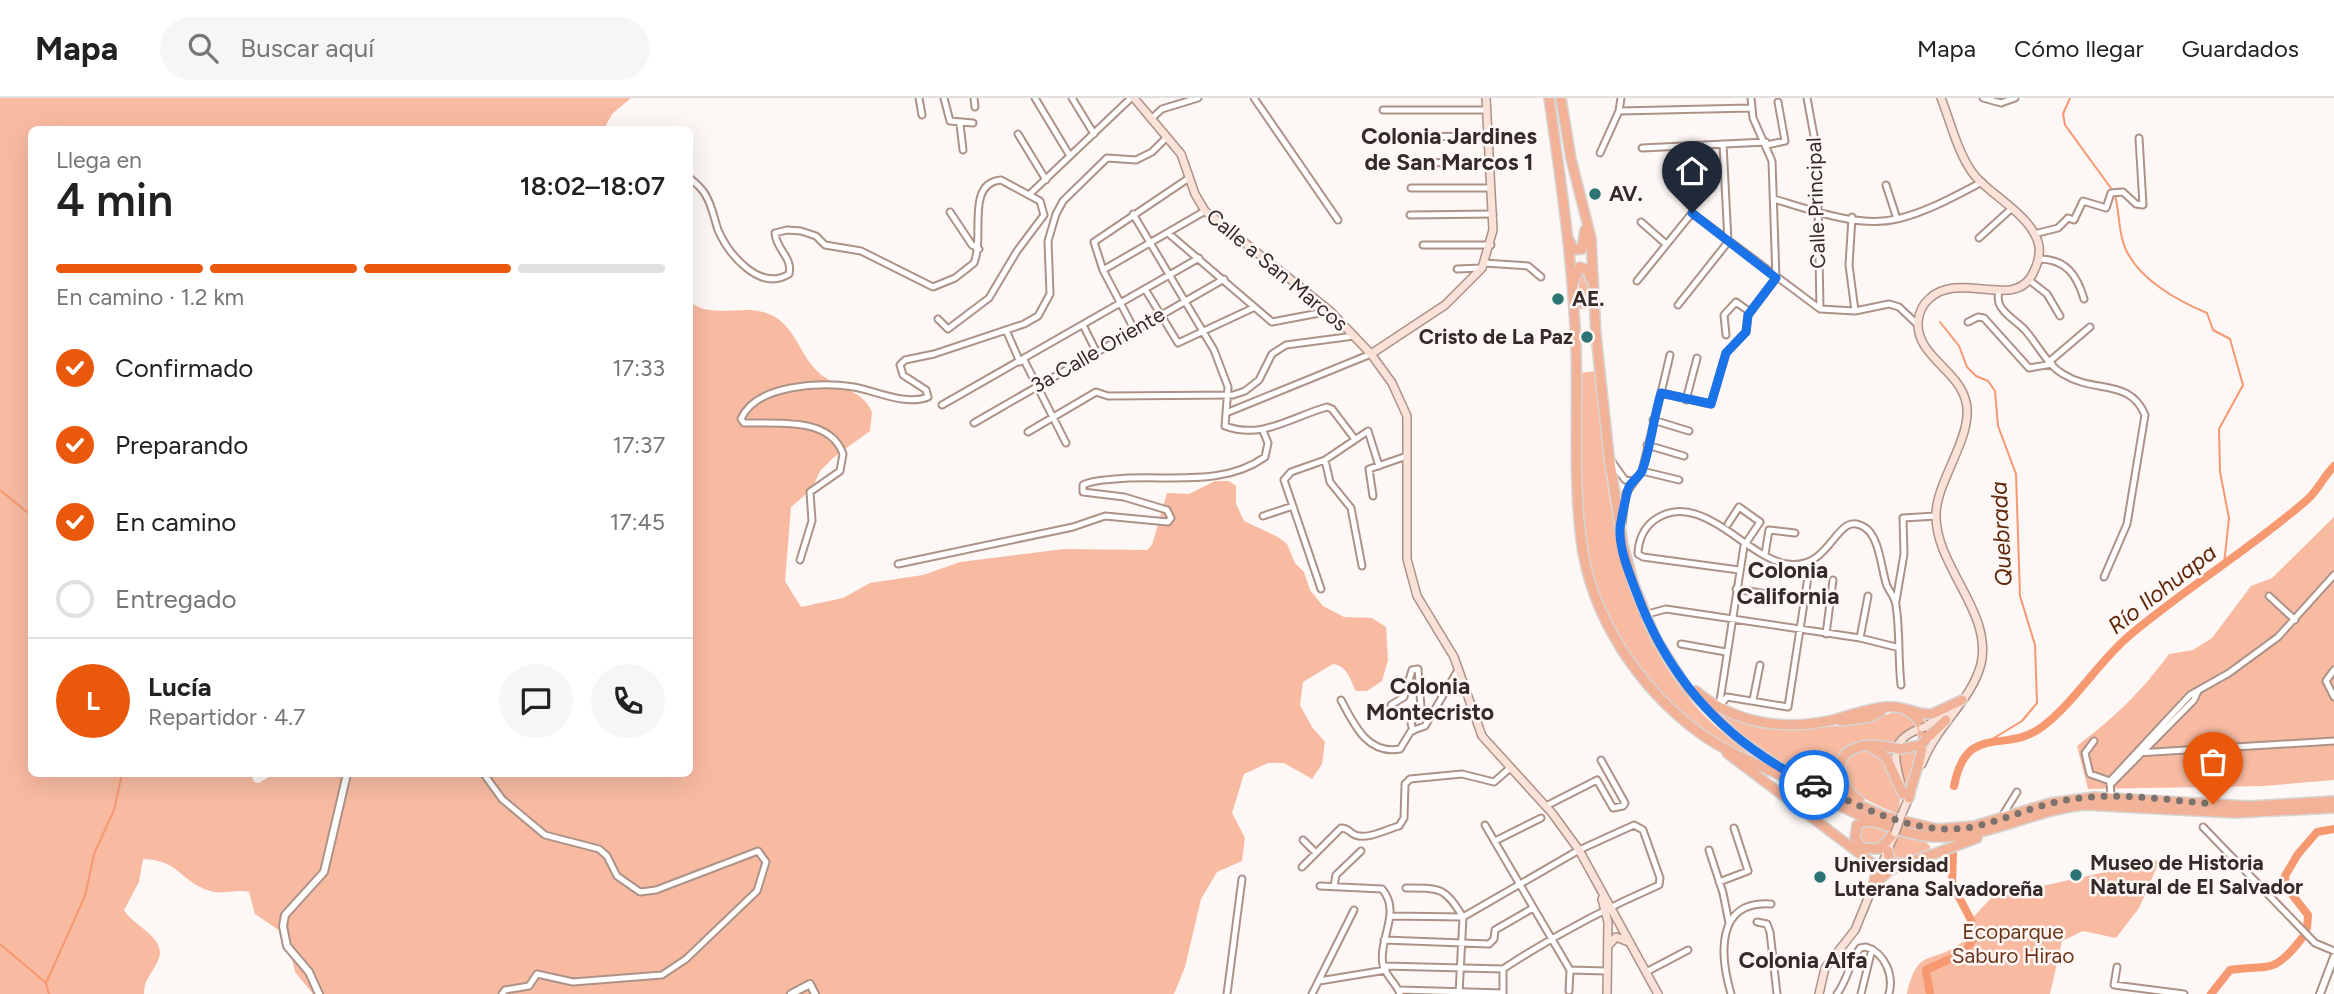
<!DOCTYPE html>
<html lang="es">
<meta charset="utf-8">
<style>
:root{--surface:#fff;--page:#f6f6f6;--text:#222;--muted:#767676;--line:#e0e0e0;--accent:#ea580c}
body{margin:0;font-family:Figtree,sans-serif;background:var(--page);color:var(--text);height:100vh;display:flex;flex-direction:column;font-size:26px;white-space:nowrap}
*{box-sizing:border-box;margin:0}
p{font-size:23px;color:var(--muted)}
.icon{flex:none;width:38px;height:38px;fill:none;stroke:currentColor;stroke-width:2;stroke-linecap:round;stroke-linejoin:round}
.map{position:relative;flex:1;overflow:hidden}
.side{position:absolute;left:28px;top:28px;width:665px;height:651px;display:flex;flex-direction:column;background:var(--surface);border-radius:10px;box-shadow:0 7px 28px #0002}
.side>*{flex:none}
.pin{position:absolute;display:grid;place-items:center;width:60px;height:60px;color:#fff;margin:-72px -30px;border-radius:50% 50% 50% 0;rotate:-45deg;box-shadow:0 0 7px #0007}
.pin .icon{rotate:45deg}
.courier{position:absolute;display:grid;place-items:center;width:70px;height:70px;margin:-35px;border:5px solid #1a73e8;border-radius:50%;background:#fff;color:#222;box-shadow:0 2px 9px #0007}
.summary em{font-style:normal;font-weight:600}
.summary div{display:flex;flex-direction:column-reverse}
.summary{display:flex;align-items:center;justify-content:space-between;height:119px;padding:0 28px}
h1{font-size:46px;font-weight:600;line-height:52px}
.bar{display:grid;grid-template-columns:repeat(4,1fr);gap:10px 7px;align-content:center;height:84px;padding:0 28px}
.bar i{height:9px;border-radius:5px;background:var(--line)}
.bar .active{background:var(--accent)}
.bar p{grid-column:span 4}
.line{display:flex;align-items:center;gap:18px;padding:0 28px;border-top:2px solid var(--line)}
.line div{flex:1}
.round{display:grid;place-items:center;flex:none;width:74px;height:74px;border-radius:37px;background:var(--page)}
ol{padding:0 28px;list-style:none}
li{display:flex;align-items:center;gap:21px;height:77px}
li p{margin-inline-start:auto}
li .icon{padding:7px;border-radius:50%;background:var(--accent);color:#fff;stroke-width:4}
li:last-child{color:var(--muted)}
li i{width:38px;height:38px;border:4px solid var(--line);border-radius:50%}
header{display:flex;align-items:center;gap:42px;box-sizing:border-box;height:98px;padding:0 35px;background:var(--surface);border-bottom:2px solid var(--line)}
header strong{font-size:33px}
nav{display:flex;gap:38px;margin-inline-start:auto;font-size:24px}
.search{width:490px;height:63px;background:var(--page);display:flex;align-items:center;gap:18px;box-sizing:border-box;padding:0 24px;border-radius:38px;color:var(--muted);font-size:26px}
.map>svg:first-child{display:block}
.green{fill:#f8bba2}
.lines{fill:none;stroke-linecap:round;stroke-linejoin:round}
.stream{stroke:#f69870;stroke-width:2}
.river{stroke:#f69870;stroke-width:8}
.minor-casing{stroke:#ad9287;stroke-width:9}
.tertiary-casing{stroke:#ad9287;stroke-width:10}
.secondary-casing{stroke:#ad9287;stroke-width:10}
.trunk-casing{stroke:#d7d4d4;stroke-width:12}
.minor{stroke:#fff;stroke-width:5}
.tertiary{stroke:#fff;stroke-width:6}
.secondary{stroke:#fae2d8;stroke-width:7}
.trunk{stroke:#f2b297;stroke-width:9}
.secondary-bridge-casing{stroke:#ad9287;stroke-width:10;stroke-linecap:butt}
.trunk-bridge-casing{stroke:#d7d4d4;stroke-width:12;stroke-linecap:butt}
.secondary-bridge{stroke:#fae2d8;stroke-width:7}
.trunk-bridge{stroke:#f2b297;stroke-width:9}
.done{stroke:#7b726e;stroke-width:7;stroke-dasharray:0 12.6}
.route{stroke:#1a73e8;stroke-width:9}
.poi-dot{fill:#2c7574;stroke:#fdf7f5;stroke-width:2.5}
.labels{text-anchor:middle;stroke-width:5;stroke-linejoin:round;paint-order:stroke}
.poi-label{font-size:21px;font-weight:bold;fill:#352a26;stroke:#fdf7f5;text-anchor:start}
.street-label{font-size:21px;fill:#352a26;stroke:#fdf7f5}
.park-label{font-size:21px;fill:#6f3317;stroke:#fdf7f5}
.neighbourhood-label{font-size:23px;font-weight:bold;fill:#352a26;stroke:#fdf7f5}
.water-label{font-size:23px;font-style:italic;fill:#612709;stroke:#fdf7f5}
</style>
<header>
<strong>Mapa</strong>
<div class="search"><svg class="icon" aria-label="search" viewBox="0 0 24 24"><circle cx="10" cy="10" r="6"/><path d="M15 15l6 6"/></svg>Buscar aquí</div>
<nav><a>Mapa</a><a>Cómo llegar</a><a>Guardados</a></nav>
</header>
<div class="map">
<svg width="2334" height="896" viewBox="0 0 2334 896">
<rect width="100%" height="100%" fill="#fdf7f5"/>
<path class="green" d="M0,0H631L612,16L604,31L32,32V676H251L254,684L259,685L274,676H690V204C714,222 743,205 769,216C794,226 799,255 817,273C834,290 862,290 872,314L870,333L833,360L820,373L812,391L791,409L785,483L801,509L843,500L870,485L923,477L960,464L1064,451L1147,452L1152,447L1167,395L1189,396L1215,383H1229L1236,388V406L1244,423L1278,439L1287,446L1295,465L1304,474L1310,492L1323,508L1344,519L1372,520L1386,529L1388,562L1382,583L1367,593H1356C1350,582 1348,568 1333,566L1303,584L1300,607L1312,629L1325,644L1322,666L1312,681L1284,665H1268L1244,676L1232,715L1245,740L1242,763L1217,774L1201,801L1185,869L1174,896H313L295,874L290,852L280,833L255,816L249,794C237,791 222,797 210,793C179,783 180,762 143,761L139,784L124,812C132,827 166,839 159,860C154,874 144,880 144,896H0Z
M1581,174H1585L1589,185L1591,210L1579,211V179Z
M1596,273C1605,385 1615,513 1691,603C1709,625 1732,642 1754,660C1737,652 1718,644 1702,633C1641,589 1592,512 1584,436C1578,383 1580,328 1580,275Z
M2334,419V682L2264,688L2088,691L2077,648C2115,619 2143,592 2169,556L2193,552L2212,540L2251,488L2272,480Z
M1706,604L1755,627L1771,630L1845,628L1896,614L1905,615L1921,628L1902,636L1895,648L1861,645L1837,674L1847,697L1776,664L1742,641Z
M1920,650L1908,699L1898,666L1899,653Z
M1871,653C1889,665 1907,694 1897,716C1880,708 1833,692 1846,664C1850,655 1861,653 1871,653Z
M1867,726L1891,733L1884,745L1872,750L1859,744L1860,728Z
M1898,736L1925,743L1930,748V752L1897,764L1891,757Z
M2160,762L2139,810L2116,840L2083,833L2062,843L2050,896H1907C1918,846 1932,869 1965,842L1964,829L1992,799Z"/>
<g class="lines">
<path class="stream" d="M2070,0L2063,16L2065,27L2113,93
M2115,98C2120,115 2118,136 2126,152C2140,182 2178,203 2207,215L2213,232L2230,241L2243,287L2219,331L2220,374L2229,420L2224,466
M1940,224L1959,248L1967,269L1976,278L1988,283L1995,293L1998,328L2016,376L2020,498L2035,547L2037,605L2022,623L1989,643
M0,392L32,418
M0,846L45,884
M49,896L46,885L85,798L94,756L114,712L122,676"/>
<path class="river" d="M1954,688C1967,623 2004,657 2042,629C2076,603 2098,564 2130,537C2187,489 2252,450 2308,401C2318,392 2324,378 2334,368
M2307,830L2308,817L2286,789L2285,778L2298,756L2317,734L2334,731
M1930,896L1926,872L1965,854L1973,841L1971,822L1952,786L1953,756
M2211,896L2230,872C2269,866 2273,878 2302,840"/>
<g class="minor-casing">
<path id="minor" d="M919,0L922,17
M944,0L950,23L973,25
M974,0L975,9
M1035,0L1070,58
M1072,0L1094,36
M1254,0L1338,122
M1807,0L1817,54L1820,211
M1983,0L2001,5L2015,0
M1383,12H1487
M1619,13L1751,10
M1152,20L1162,11L1198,0
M960,26L963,52
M1018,36L1046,82
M1392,39L1489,38
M1767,47L1785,43L1778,4
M1642,50L1766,44
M1600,55L1619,13L1621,0
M1408,65L1490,64
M690,80C695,85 701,89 705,96C712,107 714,120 718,132C729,157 760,194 789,176C793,159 776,152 775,135L787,132L801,133L816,138L825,147L861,153L933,189L955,180L974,165C985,140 965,85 1001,82L1040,103L1044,117L1017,153L989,200L948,231L938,221
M1886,87L1897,121
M1411,90H1491
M1030,96L1131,0
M1774,101C1811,112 1859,130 1897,121C1927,114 1955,98 1982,84
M950,114L972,147L979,151
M1133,116L1214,252L1228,289L1225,328C1262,342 1291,319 1327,309L1332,311L1354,340
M1410,117L1493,116
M1852,119L1849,167L1855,213
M1641,124L1666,146
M1168,135L1272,224L1330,213
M2034,136L2058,130L2068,120L2074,122L2083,103L2106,110L2111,95L2123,94L2136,106L2143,107L2139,40
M1979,140L2011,111
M1423,147H1491
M2039,161C2066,161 2077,177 2084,201
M1484,165L1528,168L1541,179
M1457,171L1482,170
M1103,172L1205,113
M2029,182L2047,196L2060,218
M1637,183L1692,115L1820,211L1855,213L1889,206L1899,209L1918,227
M1145,191L1178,245L1253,210
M1999,193C1997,201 1998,207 2004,213C2010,220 2018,225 2024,231C2037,245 2047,267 2063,276C2095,296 2130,280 2145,317L2127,426L2104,479
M1678,207L1728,144L1723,46
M1968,224L1978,219L1984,220L2029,270L2052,266
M1083,227L1096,253
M1134,231L1103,172L1094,144L1189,80
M1006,232L1020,264
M1726,237L1724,217L1736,204L1750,214
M1024,262L1066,345
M2050,263L2090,229
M1661,295L1670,257
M1686,302L1697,260
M942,307L1199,160
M1226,315L1371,256
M1653,322L1689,333
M974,325L1224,181
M1028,334L1096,294L1108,298L1233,297L1245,293L1259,282L1272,256L1286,247L1354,238
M1647,347L1684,358
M1610,361L1625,382L1633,383
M1325,362L1330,384L1351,410L1362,468
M1642,373L1679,382
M1373,398L1369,371L1407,358
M1263,418L1293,408
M1622,426L1626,395L1642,373L1661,295L1711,306L1726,255L1746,234L1748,217L1776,180L1772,63L1753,20L1751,0
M1765,456L1769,432L1795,435
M800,462L812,423L810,394L840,373L843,356C830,318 775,326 744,325L741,321C756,286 821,284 854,289C876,293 906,308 928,299L926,292L903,277L900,267L905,262L934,256L1024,226L1038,218L1050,196L1048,143L1056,116L1063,103L1107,60L1136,62L1152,54L1167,39
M898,466L1073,429L1105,418L1168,424L1171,420L1167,412L1124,399L1083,394V387C1092,382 1104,382 1115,381C1164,376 1222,390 1265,359L1268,345L1263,333
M1739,472L1643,459L1638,456C1638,444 1643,431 1653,423C1699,388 1746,460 1787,466C1833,473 1835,411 1864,429C1880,438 1881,472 1887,488C1890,494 1895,500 1896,507C1900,533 1898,560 1901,587
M1321,491L1284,382L1291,374L1325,362L1368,333L1379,368
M1736,491L1804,502
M2269,498L2295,522
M1896,503L1904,456L1903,420L1936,418
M1644,517L1666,511L1860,540L1896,549
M1826,536L1833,482
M1860,540L1868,498
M1681,546L1726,554
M2334,572L2326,583L2334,599
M1341,602C1354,626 1367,657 1400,651L1411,633L1425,628L1458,572
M1753,602L1760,567
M1721,606L1727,599L1788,609L1810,466
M1391,607L1404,599L1412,572L1418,571L1421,609L1411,625L1413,633
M1719,609L1744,448L1760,424L1739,409L1728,426
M2094,643L2085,655L2090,676L2110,683
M2137,655L2334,643
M484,676L502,701L545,737L599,751L607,758L617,778L640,794L656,792L758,753L766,764L757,793L686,861L662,877L573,884L537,876L529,888L505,892L502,896
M2110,687L2194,602L2198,593
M2111,699L2110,683L2190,597L2229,575L2278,539L2334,477
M1546,708L1597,682L1613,710L1623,708L1625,705L1601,662
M2001,720L2017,694
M1485,727L1570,872L1569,893
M2203,729L2315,845L2334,853
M1303,742L1316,755
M1495,743L1541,720
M1709,752L1723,795L1729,825
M1302,769L1341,730C1349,730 1348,734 1355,737C1368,742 1387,731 1399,728L1404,720L1405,686L1410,681L1462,676L1494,684L1510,670
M1719,784L1748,773L1734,730
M1320,788L1382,791C1402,814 1378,841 1383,867C1385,877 1397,886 1400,896
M1334,788L1336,777L1361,753
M1406,790C1441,790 1444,789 1463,819
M1390,818L1463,819L1579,752L1634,727L1643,732L1660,780L1659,787C1604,811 1553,838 1503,871
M1757,824L1767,826L1770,834L1777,896
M1384,842L1489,846L1494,841L1495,832L1533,810
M1384,868L1503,871
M2117,869L2114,887L2184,896
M1503,871V896
M1570,872L1607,873
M1648,873L1688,852
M1319,883L1386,872
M1400,892L1503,895
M1227,896L1242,781
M1312,896L1354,812
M1459,896L1463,819
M1731,896C1720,858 1715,802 1771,806
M1837,896C1848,881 1849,865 1860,850L1866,849C1885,855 1894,877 1889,896
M1861,896L1872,851"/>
</g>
<g class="tertiary-casing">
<path id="tertiary" d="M319,896L309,874L287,848L283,828L285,817L324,774L347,676
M791,896L810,886L815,896
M2320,896L2334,859"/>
</g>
<g class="secondary-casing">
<path id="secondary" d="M1134,0L1181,56L1195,96L1205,113L1330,213L1371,256L1392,285L1407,318V461L1417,498L1454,559L1482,638L1552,715L1579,752L1658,896
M1371,256L1445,207L1482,170L1493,132L1486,0
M1925,629L1949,612
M1922,666C1936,628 1972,602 1981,566C1993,513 1934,468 1936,415C1938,380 1974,337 1966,304C1959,272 1916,258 1918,224C1919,215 1923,206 1929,201C1960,171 2017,215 2034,173C2038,165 2040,156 2039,148C2033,118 1993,99 1975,78C1958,57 1951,25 1941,0
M1900,682C1892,654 1893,640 1922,630
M1901,718L1910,697
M1602,801L1608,824L1607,896
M1608,848L1616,839L1629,844
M1819,896L1825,870L1855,832L1894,737"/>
</g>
<g class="trunk-casing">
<path id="trunk" d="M1549,0C1561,83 1573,166 1576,250C1578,313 1573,378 1581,441C1590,518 1639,591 1701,636C1726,654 1757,666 1784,679C1827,701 1887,736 1935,739C1987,741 2033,712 2084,707L2235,715L2334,710
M1561,0L1571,61L1591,140L1596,237L1609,358L1623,447L1634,487L1656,541L1687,590L1738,641L1785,673
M1569,142L1574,152L1582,151L1585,132
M1573,185L1580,169L1588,172L1590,180
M1696,593C1735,626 1784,633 1833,622C1850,617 1867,611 1885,609C1905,607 1915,617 1932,616L1962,602
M1907,613C1940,628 1913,674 1909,700
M1841,623L1870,619L1881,613
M1926,641L1946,622
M1870,649L1886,659L1903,696
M1899,651L1921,647
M1727,655L1872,765L1876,773L1873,789
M1823,691L1887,719L1937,731L1974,728L2050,705L2094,699L2249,708L2334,703
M1859,702C1842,691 1829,659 1856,650C1868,645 1883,648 1895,650
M1875,724L1863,723L1857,727L1855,740L1862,750L1880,751L1894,735
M1888,753L1890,764L1900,765
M1876,785L1890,772L1977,740"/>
</g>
<use href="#minor" class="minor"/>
<use href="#tertiary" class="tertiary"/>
<use href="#secondary" class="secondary"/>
<use href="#trunk" class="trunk"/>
<g class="secondary-bridge-casing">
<path id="secondary-bridge" d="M1922,630L1925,629
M1895,735L1901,718"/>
</g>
<g class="trunk-bridge-casing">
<path id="trunk-bridge" d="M1921,647L1926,641
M1895,650L1899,651"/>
</g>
<use href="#secondary-bridge" class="secondary-bridge"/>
<use href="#trunk-bridge" class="trunk-bridge"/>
</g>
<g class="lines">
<path class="done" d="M1814,687C1865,710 1920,741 1977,728C2010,720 2040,705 2074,701C2119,694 2168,702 2213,706"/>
<path class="route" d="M1692,115L1776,180L1748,217L1746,234L1726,255L1711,306L1661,295C1654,317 1650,353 1642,373C1639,379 1632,383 1629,389C1627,393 1620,426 1620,431C1619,450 1629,475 1636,493C1668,582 1728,647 1814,687"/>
</g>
<g class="poi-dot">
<circle cx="1595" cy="96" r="7"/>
<circle cx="1558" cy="201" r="7"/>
<circle cx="1587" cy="239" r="7"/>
<circle cx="2076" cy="777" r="7"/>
<circle cx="1820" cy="779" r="7"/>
</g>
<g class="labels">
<g class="poi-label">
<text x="1609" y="103">AV.</text>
<text x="1572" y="208">AE.</text>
<text x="1573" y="246" text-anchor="end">Cristo de La Paz</text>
<text x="2090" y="772">Museo de Historia<tspan x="2090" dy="24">Natural de El Salvador</tspan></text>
<text x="1834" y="774">Universidad<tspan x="1834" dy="24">Luterana Salvadoreña</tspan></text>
</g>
<g class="street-label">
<text transform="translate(1816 105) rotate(-92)" y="7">Calle Principal</text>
<text transform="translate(1277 172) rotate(40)" y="7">Calle a San Marcos</text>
<text transform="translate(1098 252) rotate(-30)" y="7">3a Calle Oriente</text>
</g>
<g class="park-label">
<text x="2013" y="841">Ecoparque<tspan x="2013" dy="24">Saburo Hirao</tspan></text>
</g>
<g class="neighbourhood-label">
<text x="1449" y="46">Colonia Jardines<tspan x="1449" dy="26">de San Marcos 1</tspan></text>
<text x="1788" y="480">Colonia<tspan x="1788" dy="26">California</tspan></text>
<text x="1430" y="596">Colonia<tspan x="1430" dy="26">Montecristo</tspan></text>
<text x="1803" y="870">Colonia Alfa</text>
</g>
<g class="water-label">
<text transform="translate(2001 436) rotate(-93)" y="8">Quebrada</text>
<text transform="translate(2162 491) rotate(-38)" y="8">Río Ilohuapa</text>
</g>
</g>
</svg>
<div class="pin" style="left:2213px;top:706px;background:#ea580c"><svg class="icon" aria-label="bag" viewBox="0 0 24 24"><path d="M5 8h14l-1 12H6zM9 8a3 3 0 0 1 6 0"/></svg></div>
<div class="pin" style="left:1692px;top:115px;background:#1f2937"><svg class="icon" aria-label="home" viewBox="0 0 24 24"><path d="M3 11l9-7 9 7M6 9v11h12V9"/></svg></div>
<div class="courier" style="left:1814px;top:687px"><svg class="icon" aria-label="car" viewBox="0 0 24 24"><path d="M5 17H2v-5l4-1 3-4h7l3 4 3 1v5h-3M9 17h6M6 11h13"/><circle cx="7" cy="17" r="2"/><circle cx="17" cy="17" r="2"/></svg></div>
<section class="side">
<div class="summary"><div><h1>4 min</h1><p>Llega en</p></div><em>18:02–18:07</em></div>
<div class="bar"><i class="active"></i><i class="active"></i><i class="active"></i><i></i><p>En camino · 1.2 km</p></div>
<ol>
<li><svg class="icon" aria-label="check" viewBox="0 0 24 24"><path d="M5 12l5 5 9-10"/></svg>Confirmado<p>17:33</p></li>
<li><svg class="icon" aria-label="check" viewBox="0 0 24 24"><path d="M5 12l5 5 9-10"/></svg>Preparando<p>17:37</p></li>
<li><svg class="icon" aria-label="check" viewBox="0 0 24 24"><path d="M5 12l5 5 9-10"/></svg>En camino<p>17:45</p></li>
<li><i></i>Entregado</li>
</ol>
<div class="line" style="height:126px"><b class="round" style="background:var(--accent);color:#fff">L</b><div><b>Lucía</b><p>Repartidor · 4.7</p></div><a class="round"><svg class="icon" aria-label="chat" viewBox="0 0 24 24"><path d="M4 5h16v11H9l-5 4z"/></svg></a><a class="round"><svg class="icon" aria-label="phone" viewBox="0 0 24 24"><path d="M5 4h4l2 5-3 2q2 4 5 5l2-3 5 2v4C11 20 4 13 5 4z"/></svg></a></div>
</section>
</div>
